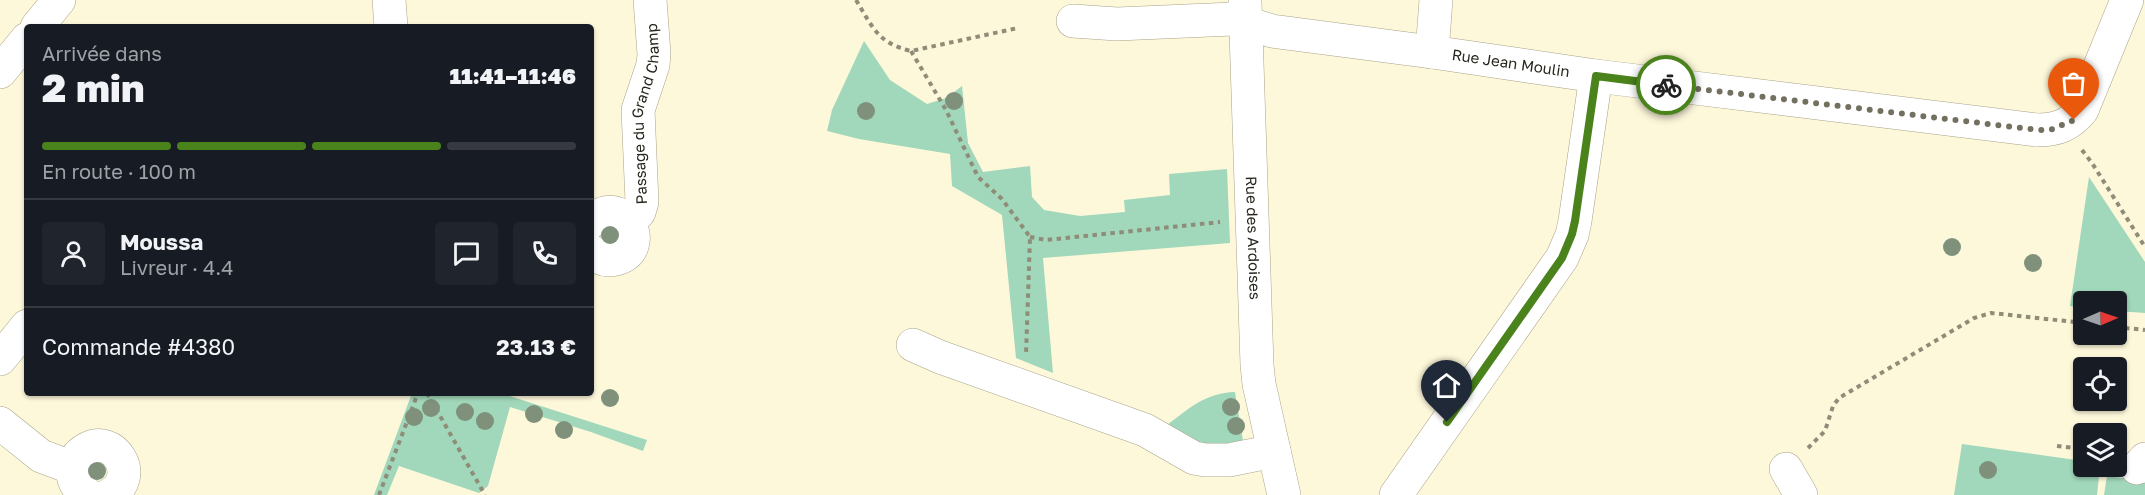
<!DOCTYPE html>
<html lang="fr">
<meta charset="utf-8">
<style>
:root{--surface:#171b24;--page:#20242c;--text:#f1f3f6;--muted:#9ea1a6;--line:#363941;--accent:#4a821c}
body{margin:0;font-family:"Golos Text",sans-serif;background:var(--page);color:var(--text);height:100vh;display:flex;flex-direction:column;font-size:22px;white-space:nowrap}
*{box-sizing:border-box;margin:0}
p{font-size:20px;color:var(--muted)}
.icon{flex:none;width:33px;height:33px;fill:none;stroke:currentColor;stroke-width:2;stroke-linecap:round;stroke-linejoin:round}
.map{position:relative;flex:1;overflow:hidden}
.panel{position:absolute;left:24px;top:24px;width:570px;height:372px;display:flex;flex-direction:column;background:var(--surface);border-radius:6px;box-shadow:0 2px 4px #0004}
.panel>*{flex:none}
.needle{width:39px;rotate:88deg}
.fabs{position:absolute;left:2073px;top:291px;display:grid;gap:12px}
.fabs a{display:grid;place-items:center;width:54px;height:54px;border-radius:6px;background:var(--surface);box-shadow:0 2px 4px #0004;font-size:30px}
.pin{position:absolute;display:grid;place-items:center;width:51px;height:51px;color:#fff;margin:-62px -26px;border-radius:50% 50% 50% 0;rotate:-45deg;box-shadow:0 0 6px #0007}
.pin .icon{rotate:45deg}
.courier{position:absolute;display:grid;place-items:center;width:60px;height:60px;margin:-30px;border:4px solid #4a821c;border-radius:50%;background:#fff;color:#222;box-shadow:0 2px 8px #0007}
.overview em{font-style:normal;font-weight:800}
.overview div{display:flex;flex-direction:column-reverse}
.overview{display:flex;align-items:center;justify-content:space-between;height:102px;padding:0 18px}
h1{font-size:39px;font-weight:800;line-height:45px}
.bar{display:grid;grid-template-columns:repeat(4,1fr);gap:9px 6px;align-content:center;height:72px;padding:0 18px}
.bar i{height:8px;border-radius:4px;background:var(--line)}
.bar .on{background:var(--accent)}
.bar p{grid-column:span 4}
.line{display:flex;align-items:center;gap:15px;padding:0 18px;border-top:2px solid var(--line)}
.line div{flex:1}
.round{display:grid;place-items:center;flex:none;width:63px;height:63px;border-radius:6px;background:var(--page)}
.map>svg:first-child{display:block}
.green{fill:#a1d7ba}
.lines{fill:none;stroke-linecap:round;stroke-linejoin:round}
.minor-casing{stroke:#a8a388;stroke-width:34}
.path{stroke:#8f8c78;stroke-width:4;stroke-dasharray:4.5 4.5;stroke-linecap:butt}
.minor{stroke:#fff;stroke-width:33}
.tree{fill:#7f917b}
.done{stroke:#73705f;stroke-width:6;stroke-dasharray:0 10.8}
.route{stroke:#4a821c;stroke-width:8}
.labels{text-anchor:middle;stroke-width:6;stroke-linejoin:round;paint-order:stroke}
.street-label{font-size:15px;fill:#28261c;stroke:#fff}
</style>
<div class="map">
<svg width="2145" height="495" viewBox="0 0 2145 495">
<rect width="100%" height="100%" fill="#fef8db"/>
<path class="green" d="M864,41L890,80L927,104L946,98L962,86L968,143L983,172L1030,166L1032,197L1044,210L1080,216L1125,212L1124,200L1170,195L1169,174L1227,169L1230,243L1043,258L1053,373L1016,358L1002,215L952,186L950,154L859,139L827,131L832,110Z
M2089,177L2145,262V313L2117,311L2116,302H2084L2083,308L2070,306Z
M1235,392L1244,447L1202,446L1167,425C1190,408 1205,393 1235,392Z
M412,393H500L647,440L643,451L591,432L510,407L488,486L479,493L399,466L387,495H374Z
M1962,444L2083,461L2084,466L2100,467L2097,495H1954Z
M2107,476L2145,481V495H2104Z"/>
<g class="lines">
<g class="minor-casing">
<g id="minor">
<path d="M389,0L391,27"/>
<path id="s1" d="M1245,2L1257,365L1259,384L1284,495"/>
<path id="s2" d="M1073,21L1117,24L1233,19L1272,31L1432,52L1596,76L2038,130C2057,130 2070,125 2082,110L2127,0"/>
<path d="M37,27L59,0"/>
<path d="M1432,52L1436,0"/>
<path d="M0,72L27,39"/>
<path d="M591,222C622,189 654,249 616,259C606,262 598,258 591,251"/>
<path id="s3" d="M629,222L639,212L642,202L638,110L653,65L654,54L650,0"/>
<path d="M913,345L940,357L1145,430L1194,458L1205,460H1229L1274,451"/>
<path d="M0,359L27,326"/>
<path d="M0,423L41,456L73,468"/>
<path d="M2137,468L2145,459"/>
<path d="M1786,469L1801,495"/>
<path d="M88,495C78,489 72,481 73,469C74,460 78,454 85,450C114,431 142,478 109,495"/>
<path d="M1396,495L1562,258L1572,235L1575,221L1596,76"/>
</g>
</g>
<path class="path" d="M856,0C873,28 878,43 911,51L1018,28
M911,51L946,110L978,177L1002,199L1030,237L1026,355
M2082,150L2092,163L2145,247
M1030,237L1046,240L1220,222
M2116,327L2145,330
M427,393L485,495
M2057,446L2084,449
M1808,448L1825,431L1833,406L1839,398L1974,318L1991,313L2084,323
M379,495L418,393"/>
<use href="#minor" class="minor"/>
</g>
<g class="tree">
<circle cx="954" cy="101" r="9"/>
<circle cx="866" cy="111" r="9"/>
<circle cx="610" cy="235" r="9"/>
<circle cx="1952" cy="247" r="9"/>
<circle cx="2033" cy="263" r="9"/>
<circle cx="610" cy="398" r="9"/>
<circle cx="1231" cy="407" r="9"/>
<circle cx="431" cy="408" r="9"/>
<circle cx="465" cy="412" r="9"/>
<circle cx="534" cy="414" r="9"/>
<circle cx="414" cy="417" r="9"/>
<circle cx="485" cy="421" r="9"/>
<circle cx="1236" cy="426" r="9"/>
<circle cx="564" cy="430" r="9"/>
<circle cx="1988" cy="470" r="9"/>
<circle cx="97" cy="471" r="9"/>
</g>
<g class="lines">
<path class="done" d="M1666,85L2038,130H2050L2074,120"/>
<path class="route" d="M1447,422L1562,258L1572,234L1575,221L1596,76L1666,85"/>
</g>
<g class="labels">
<g class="street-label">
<text dy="5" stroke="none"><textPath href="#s2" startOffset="442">Rue Jean Moulin</textPath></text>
<text dy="5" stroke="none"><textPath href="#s3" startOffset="114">Passage du Grand Champ</textPath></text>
<text dy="5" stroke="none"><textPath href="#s1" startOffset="236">Rue des Ardoises</textPath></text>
</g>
</g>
</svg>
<div class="fabs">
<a><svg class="needle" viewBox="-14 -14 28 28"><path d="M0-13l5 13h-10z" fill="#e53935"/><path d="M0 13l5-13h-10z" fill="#9ea1a6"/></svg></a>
<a><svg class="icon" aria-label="locate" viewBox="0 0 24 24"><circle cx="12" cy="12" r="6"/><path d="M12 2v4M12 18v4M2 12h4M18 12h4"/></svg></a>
<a><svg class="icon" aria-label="layers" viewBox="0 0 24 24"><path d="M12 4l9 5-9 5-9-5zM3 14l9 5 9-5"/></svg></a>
</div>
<div class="pin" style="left:2074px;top:120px;background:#ea580c"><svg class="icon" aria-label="bag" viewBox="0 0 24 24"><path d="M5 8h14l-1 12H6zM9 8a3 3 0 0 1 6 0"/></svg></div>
<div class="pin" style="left:1447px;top:422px;background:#1f2937"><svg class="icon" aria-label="home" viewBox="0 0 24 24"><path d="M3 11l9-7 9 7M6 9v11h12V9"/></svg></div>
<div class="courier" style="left:1666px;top:85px"><svg class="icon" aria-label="bike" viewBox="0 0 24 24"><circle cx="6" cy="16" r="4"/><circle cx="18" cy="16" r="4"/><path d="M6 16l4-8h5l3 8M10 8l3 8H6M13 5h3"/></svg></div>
<section class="panel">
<div class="overview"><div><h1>2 min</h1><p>Arrivée dans</p></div><em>11:41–11:46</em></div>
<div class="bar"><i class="on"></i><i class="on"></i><i class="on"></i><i></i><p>En route · 100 m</p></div>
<div class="line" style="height:108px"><a class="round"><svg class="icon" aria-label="person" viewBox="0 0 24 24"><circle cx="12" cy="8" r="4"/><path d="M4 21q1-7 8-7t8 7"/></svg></a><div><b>Moussa</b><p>Livreur · 4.4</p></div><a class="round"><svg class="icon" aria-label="chat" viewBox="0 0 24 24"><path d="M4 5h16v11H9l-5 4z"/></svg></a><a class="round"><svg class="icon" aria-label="phone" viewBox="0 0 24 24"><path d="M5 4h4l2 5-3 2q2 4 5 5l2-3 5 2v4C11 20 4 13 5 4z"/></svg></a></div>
<div class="line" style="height:78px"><div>Commande #4380</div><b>23.13 €</b></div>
</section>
</div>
